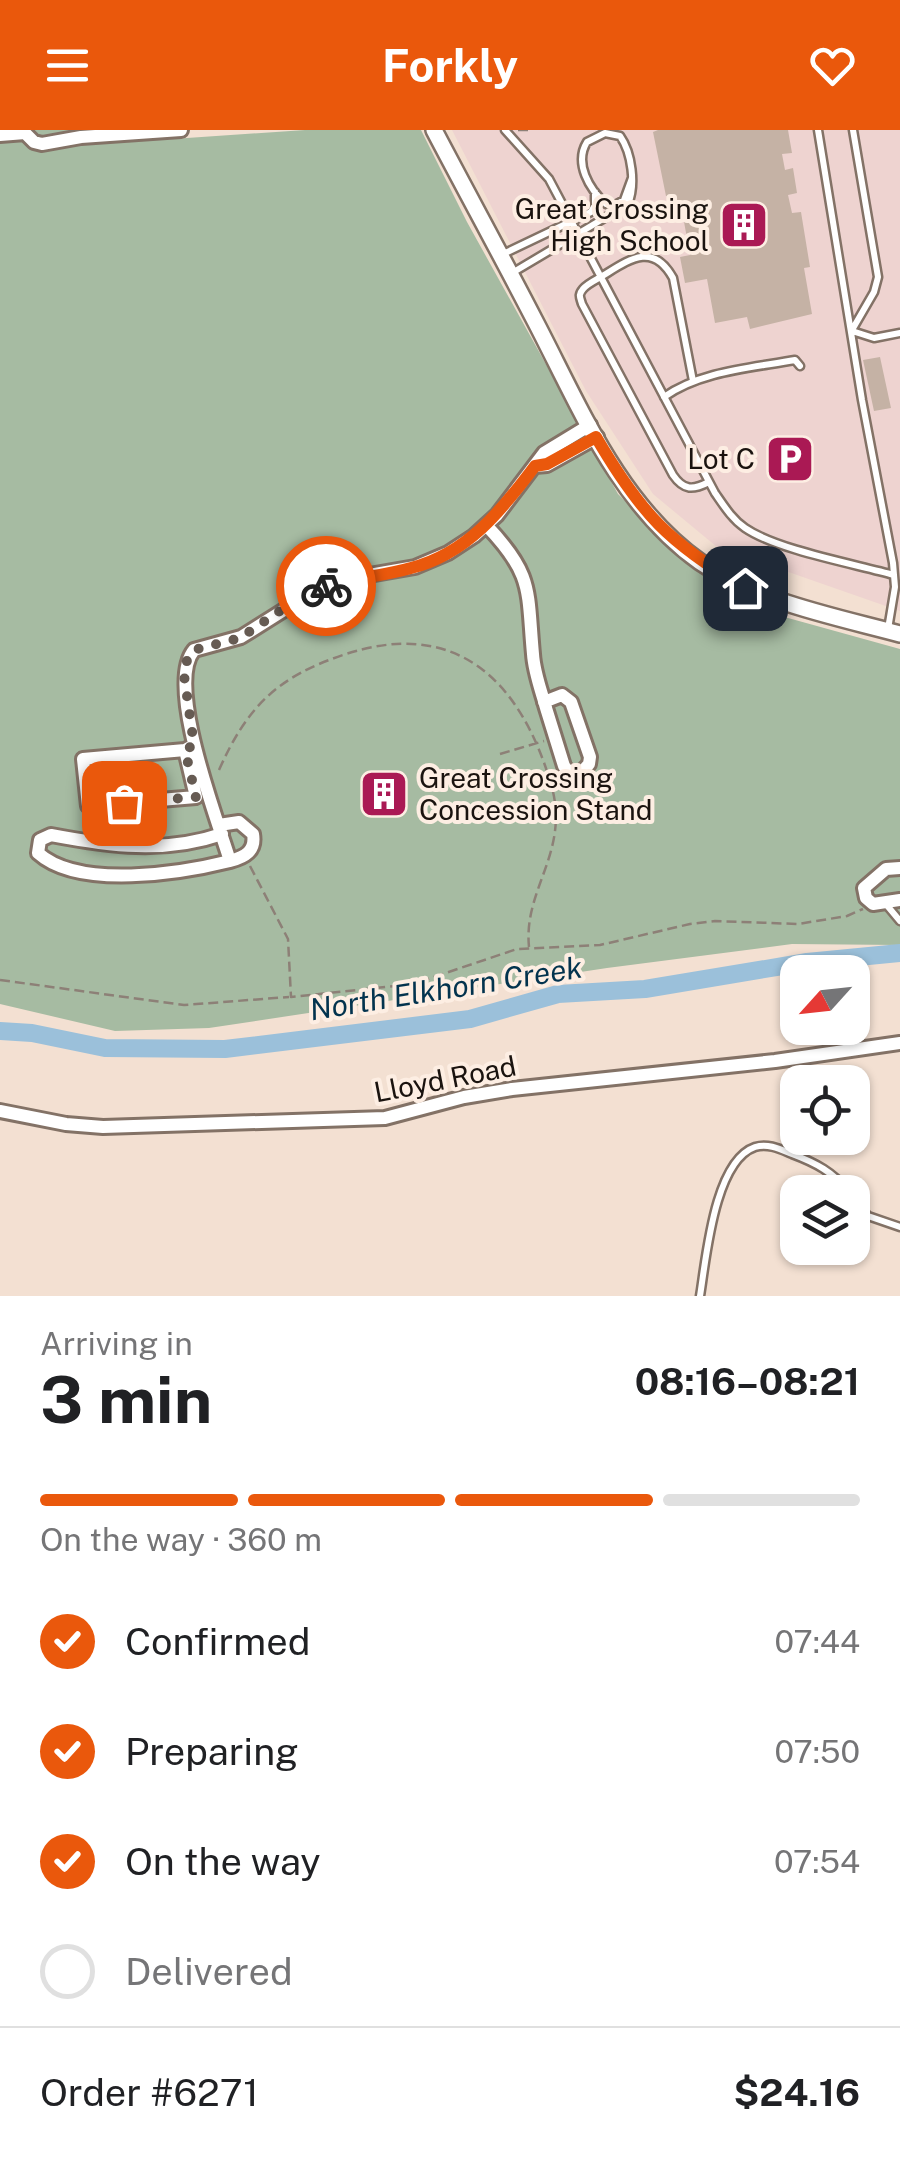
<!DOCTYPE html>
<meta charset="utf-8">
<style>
:root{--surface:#fff;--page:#f2f2f2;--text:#202124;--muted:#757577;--line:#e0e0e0;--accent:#ea580c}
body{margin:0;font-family:"Public Sans",sans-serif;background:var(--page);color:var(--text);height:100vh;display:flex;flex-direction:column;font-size:38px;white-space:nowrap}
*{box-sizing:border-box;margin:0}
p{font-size:32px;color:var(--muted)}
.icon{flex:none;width:55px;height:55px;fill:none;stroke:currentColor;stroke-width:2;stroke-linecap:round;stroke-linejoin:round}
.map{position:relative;height:1166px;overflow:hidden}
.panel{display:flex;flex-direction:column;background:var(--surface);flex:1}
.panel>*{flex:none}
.needle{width:65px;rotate:243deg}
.tools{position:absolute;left:780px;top:825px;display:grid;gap:20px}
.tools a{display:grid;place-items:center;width:90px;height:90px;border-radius:20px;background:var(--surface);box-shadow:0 2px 8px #0004;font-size:50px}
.pin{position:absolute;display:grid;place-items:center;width:85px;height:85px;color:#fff;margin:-42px;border-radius:20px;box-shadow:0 5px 15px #0006}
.courier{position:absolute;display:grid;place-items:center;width:100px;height:100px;margin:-50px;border:8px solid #ea580c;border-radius:50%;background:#fff;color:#222;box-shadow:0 2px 12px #0007}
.overview em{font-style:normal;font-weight:700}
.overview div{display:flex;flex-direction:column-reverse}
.overview{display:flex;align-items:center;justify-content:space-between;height:170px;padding:0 40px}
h1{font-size:65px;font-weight:700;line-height:75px}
.bar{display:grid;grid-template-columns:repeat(4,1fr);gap:15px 10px;align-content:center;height:120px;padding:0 40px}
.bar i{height:12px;border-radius:8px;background:var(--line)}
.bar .current{background:var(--accent)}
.bar p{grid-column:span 4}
.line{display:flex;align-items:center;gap:25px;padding:0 40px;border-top:2px solid var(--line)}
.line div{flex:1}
ol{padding:0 40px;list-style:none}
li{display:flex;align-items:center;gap:30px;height:110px}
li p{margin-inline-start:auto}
li .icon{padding:10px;border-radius:50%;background:var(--accent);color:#fff;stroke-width:4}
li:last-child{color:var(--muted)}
li i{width:55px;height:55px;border:5px solid var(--line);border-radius:50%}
header{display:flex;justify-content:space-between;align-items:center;height:130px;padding:0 40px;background:var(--accent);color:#fff;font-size:45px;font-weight:700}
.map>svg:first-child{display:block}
.education{fill:#eed3d0}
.green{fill:#a6bba2}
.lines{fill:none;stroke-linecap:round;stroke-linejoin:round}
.river{stroke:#9bc0da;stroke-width:18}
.building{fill:#c5b2a5}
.service-casing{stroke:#837266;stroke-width:11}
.minor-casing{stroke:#837266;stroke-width:18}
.tertiary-casing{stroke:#837266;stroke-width:20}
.path{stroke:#8d8077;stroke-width:2.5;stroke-dasharray:10 5;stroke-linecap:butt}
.service{stroke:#fff;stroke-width:6}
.minor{stroke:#fff;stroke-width:12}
.tertiary{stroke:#fff;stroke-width:15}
.done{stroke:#665b53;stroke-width:10;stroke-dasharray:0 18}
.route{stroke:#ea580c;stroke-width:12}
.labels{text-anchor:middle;stroke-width:8;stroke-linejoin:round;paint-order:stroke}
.poi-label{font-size:28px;fill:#1a130f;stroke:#fdeee3;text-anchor:end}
.street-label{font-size:28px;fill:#1a130f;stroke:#fdeee3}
.water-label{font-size:30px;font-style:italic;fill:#03334e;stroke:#fdeee3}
</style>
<header><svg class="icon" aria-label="menu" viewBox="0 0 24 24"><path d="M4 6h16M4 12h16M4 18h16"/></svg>Forkly<svg class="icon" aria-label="heart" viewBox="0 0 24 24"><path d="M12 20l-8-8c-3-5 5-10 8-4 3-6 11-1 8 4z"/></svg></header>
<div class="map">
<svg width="900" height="1166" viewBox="0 0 900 1166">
<rect width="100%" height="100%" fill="#f3e0d2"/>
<path class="education" d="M452,0H900V481L717,417L653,364L586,261Z"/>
<path class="green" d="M0,0H156L158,10L305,0H421L467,92L618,364L698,442L770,483L900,519V815L792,814L607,838L209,898L115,901L0,874Z"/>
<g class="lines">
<path class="river" d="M0,901L32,903L105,918L225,919L470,889L558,864L645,859L807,832L900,823"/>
</g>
<path class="building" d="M658,0H788L792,23L782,24L785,40L793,38L797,63L788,65L792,83L801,82L810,137L804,138L812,184L750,199L747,187L715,193L707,149L685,153L680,127L690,125L681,75L672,65L666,66L653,2Z
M880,227L891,278L874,281L863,230Z
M367 659a18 18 0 1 1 36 0a18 18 0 1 1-36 0Z"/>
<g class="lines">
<g class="service-casing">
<path id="service" d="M505,0L549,49L715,363C724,376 732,389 745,398C777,420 855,434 894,445
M818,0L862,270L893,433L895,457L888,499
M501,125L591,82L595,75V62
M512,143L628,74C636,55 632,23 620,6L605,3L587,12C574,33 589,59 606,74L615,75L624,70L632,48
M852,200L874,162L878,147L853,0
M852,201L874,208L900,203
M693,251L673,148C653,112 630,129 604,145C598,149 588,153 583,159C578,165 580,167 582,174L673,345C684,361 693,360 709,352
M664,267C701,241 751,238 795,230L800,236
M885,773L900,791
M852,1067L868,1086L900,1097
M700,1166C706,1130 714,1031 755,1017C768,1013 780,1019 792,1024C816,1033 833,1042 849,1062"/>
</g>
<g class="minor-casing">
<path id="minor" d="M0,5L25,3L34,12L42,14L81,7L181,0
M535,336L547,335L597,307
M486,395C534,445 527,460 533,524C534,542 541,560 546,578L564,636L568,641L580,644L589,634L590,627L571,572L562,565L544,572
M185,620L196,667L88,676L83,629L185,620L194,615
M219,695L239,692L253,704C256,721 245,727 230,731
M222,704C164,724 109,716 51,705L40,710L38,723C79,760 182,743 230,731C217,688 165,555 194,520L241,507L319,458L352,448L415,437L448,423L474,406L497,385L544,323L590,295
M900,738L886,739L864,758L866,768L873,774L900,770
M0,981L66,994L103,997L385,988L464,967L512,959L775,931L900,913"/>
</g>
<g class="tertiary-casing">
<path id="tertiary" d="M434,0C467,63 501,125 534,189C579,275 618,374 700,432C758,472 833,486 900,504"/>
</g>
<path class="path" d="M518,0H528
M500,624L544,611
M219,640C247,577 277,547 343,525C455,487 520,549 551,654C571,722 523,758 529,817
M250,736L288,809L291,867L413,854L517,819L600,815L690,794L715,791L798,794L847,786L863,779
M0,850L184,875L289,867"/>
<use href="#service" class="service"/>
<use href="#minor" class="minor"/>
<use href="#tertiary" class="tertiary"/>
</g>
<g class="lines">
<path class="done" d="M124,673L196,667L185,620L194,615L184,545L185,534L194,520L240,508L293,472L326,456"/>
<path class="route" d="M326,456C354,448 383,446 411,438C467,424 502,380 535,336L547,334L596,307C641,384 669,413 745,458"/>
</g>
<defs>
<g id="building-square" transform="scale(2.5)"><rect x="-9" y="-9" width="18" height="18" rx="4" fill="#aa1954" stroke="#fdeee3"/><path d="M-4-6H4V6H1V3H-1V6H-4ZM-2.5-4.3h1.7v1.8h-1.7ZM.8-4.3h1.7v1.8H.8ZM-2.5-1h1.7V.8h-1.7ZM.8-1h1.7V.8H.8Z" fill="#fff"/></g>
<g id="parking-square" transform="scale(2.5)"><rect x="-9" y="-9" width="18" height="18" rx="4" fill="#aa1954" stroke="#fdeee3"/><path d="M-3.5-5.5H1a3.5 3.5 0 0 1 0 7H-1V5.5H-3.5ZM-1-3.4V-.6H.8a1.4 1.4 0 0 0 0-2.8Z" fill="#fff"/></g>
</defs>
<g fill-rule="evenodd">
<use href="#building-square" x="744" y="95"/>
<use href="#parking-square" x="790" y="329"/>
<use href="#building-square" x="384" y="664"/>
</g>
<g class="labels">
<g class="poi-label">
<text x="709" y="89">Great Crossing<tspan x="709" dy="32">High School</tspan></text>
<text x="755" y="339">Lot C</text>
<text x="419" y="658" text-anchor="start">Great Crossing<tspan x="419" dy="32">Concession Stand</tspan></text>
</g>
<g class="street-label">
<text transform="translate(445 949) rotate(-11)" y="10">Lloyd Road</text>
</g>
<g class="water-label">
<text transform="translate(446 859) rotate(-9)" y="10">North Elkhorn Creek</text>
</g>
</g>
</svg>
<div class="tools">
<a><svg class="needle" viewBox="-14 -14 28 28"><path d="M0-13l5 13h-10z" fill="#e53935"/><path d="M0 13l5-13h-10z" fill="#757577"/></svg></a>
<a><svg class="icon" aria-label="locate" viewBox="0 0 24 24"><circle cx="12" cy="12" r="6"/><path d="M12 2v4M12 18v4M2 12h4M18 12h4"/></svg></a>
<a><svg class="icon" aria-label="layers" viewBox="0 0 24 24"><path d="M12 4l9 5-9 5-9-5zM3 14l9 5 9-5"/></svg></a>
</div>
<div class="pin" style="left:124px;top:673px;background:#ea580c"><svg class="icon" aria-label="bag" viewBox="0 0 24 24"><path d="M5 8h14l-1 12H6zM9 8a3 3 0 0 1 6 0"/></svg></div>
<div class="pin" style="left:745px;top:458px;background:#1f2937"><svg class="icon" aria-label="home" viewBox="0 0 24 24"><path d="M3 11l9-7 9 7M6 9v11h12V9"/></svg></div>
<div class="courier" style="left:326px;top:456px"><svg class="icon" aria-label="bike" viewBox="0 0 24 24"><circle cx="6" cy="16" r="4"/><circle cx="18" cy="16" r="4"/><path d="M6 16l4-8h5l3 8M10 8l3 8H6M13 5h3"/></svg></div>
</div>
<section class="panel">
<div class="overview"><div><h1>3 min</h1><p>Arriving in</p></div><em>08:16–08:21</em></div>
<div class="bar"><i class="current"></i><i class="current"></i><i class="current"></i><i></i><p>On the way · 360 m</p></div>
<ol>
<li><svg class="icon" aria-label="check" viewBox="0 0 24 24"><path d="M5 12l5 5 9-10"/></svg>Confirmed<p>07:44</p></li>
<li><svg class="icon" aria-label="check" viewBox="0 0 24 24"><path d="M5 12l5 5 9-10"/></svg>Preparing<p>07:50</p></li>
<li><svg class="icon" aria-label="check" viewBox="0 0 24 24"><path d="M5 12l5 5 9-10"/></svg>On the way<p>07:54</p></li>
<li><i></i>Delivered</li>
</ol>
<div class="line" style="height:130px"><div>Order #6271</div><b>$24.16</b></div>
</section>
